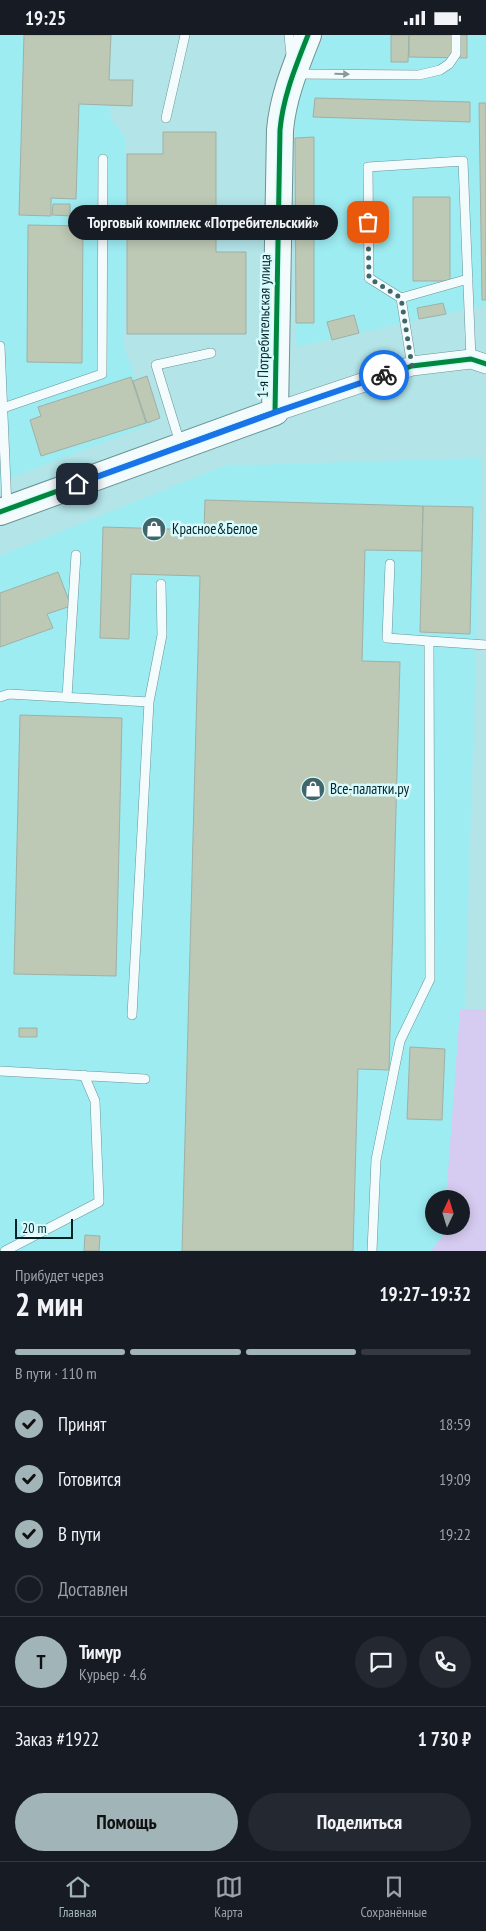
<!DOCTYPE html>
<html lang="ru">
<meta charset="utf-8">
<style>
:root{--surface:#171b24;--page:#242831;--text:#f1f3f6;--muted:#9ea1a6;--line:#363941;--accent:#a1b4b7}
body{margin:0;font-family:"PT Sans Narrow",sans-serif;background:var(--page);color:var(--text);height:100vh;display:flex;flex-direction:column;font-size:19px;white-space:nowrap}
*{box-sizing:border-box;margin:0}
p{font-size:16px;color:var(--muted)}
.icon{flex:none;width:28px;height:28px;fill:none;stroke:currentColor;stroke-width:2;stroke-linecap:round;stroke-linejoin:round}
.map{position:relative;height:1216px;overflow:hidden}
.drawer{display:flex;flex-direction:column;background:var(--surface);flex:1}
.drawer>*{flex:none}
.needle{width:32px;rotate:4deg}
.tools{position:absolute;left:425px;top:1155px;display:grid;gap:10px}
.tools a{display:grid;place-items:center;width:45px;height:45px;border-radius:50%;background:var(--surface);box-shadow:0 2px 12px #0003;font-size:25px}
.scale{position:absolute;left:15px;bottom:12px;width:58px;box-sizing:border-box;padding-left:5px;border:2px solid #002428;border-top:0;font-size:14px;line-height:18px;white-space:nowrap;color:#002428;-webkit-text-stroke:4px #d8fafd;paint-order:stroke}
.pin{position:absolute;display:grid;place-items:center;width:42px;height:42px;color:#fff;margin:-21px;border-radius:10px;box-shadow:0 2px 8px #0006}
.courier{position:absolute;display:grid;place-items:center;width:50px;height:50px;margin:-25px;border:4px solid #1a73e8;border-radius:50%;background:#fff;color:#222;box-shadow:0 1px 6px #0007}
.bubble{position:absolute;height:35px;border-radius:18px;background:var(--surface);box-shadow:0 2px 12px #0003;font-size:16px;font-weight:800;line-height:35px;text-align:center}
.summary em{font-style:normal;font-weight:800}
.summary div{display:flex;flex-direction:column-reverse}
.summary{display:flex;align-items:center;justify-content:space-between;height:85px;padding:0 15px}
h1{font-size:32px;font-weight:800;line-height:38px}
.bar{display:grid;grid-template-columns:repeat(4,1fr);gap:8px 5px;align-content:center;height:60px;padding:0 15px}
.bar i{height:6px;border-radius:4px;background:var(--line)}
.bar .active{background:var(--accent)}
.bar p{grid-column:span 4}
.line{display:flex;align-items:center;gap:12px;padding:0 15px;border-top:1px solid var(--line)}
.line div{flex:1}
.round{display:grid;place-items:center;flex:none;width:52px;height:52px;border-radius:26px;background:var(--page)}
ol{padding:0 15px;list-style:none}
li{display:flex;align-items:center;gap:15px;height:55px}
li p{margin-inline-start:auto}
li .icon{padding:5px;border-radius:50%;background:var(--accent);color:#111;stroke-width:4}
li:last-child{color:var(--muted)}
li i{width:28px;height:28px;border:2px solid var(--line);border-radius:50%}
.action{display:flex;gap:10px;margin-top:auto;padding:10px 15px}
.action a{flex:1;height:58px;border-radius:30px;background:var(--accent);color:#111;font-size:20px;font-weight:800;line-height:58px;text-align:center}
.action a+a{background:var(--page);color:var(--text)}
.status{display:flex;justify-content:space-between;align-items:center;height:35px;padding:0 25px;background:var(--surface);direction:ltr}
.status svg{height:14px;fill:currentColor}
.tab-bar{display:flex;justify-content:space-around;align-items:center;height:70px;border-top:1px solid var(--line);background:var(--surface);font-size:14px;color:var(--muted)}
.tab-bar a{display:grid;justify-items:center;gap:2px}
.tab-bar .active{color:var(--accent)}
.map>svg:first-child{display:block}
.built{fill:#9decf2}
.green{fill:#d6ccf1}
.building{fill:#bdc8b5;stroke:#9fb0a6}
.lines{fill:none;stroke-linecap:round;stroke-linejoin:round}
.lane-casing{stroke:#689497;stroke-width:10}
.street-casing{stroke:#689497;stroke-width:20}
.secondary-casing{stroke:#689497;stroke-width:28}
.lane{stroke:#f4fbfc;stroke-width:9}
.street{stroke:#f4fbfc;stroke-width:19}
.secondary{stroke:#f4fbfc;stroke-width:26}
.cycleway-casing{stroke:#d8fafd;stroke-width:8}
.cycleway{stroke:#00873e;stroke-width:5}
.oneway{fill:#869a9d}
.done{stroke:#3f676b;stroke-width:5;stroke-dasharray:0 9}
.route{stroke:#1a73e8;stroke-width:6}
.labels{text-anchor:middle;stroke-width:5;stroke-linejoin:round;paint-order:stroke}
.street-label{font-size:15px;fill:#002428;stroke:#d8fafd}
.poi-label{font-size:15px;fill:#002428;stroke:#d8fafd;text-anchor:start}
</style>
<div class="status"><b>19:25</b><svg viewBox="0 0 49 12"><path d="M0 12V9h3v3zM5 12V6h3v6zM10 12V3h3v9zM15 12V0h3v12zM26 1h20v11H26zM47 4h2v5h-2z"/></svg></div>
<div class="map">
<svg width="486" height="1216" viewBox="0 0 486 1216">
<rect width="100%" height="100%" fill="#b3e4e8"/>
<path class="built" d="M0,0H104L111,85L126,103L124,312L152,389L0,447Z
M325,0H486V270L295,312L296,62Z
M482,423L459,1164H434V1191H458V1216H0V521L224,431Z"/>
<path class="green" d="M486,974V1216H431L443,1201L444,1191H461V1164H446L460,975Z"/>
<path class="building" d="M24,0H111L109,45H133L132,71L79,69L76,164L51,163V181L19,180Z
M391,0H409L408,27H391Z
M409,0H467V23L409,22Z
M315,63L470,67V87L313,82Z
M479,68H486V265H482Z
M163,97H216V217H246V299H127V119H163Z
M314,102V288H296L295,103Z
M413,162H450V246H413Z
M53,169H70V181L52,180Z
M28,190L83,191L82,328L27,327Z
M443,268L446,279L419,284L417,273Z
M354,280L359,298L332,305L327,287Z
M147,341L160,383L147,388L133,346Z
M131,342L146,388L41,421L30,385L41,381L38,372Z
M205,465L423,471L422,516L365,515L362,626L400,627L389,1035L358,1034L353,1216H182L200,541L131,539L129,604L100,603L103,492L204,495Z
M423,471L473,472L470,599L420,597Z
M58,537L71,571L47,579L53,593L0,612V558Z
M20,680L122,683L116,941L14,939Z
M19,993H37V1002H19Z
M410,1012L445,1014L442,1085L407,1084Z
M85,1200L100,1201L99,1216H84Z"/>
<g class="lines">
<g class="lane-casing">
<path id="lane" d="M289,0L291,20
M295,39L419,40L440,35L449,29L456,19V0
M166,83L185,0
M401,263L468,244
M0,311L7,473
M412,331L401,263L369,243L368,132L463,126L471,324
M3,373L102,339L103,124
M180,408L156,330L211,318
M390,529L387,603L429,606
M0,662L9,659L149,667L132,980
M67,662L76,520
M149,667L162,600L161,549
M0,1036L145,1044
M5,1216L99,1167L95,1066L84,1040
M372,1216L376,1125L400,1006L430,944L429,606L486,610"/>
</g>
<g class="street-casing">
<path id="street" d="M275,377L412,331L471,324L486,329"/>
</g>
<g class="secondary-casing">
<path id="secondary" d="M0,477L275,377L280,95C283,61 296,31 308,0"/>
</g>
<use href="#lane" class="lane"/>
<use href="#street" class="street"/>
<use href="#secondary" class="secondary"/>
<g class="cycleway-casing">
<path id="cycleway" d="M275,377L280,95C283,61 296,31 308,0
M0,477L275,377L412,331L471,324L486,329"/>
</g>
<use href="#cycleway" class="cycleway"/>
</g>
<defs><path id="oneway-solid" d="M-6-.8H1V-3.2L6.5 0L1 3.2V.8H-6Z" transform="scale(1.25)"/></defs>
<use class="oneway" href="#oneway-solid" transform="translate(342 39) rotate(1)"/>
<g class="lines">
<path class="done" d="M368,187L369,243L401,263L412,331L384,340"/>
<path class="route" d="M77,449L276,377L384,340"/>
</g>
<defs>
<g id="shop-disc" transform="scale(1.25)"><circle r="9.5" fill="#3f676b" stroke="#d8fafd"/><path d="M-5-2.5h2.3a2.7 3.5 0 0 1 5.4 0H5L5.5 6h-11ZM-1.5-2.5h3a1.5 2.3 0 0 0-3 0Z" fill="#fff"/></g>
</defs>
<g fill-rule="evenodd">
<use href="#shop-disc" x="154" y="494"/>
<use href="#shop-disc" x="313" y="754"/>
</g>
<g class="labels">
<g class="street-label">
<text transform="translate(264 291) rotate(-89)" y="5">1-я Потребительская улица</text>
</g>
<g class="poi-label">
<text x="172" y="499">Красное&amp;Белое</text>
<text x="330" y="759">Все-палатки.ру</text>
</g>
</g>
</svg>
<div class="tools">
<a><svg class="needle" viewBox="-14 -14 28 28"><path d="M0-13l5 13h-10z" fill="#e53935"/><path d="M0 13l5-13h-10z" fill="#9ea1a6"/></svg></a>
</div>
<div class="scale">20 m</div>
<div class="pin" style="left:368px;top:187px;background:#ea580c"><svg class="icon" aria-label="bag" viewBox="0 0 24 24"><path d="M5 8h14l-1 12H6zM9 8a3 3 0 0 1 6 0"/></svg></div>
<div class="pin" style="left:77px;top:449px;background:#1f2937"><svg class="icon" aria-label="home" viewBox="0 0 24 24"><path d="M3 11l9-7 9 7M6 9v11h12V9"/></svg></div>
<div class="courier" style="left:384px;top:340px"><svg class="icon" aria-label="bike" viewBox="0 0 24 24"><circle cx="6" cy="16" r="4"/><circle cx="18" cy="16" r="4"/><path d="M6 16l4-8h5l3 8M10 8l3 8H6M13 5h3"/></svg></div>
<div class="bubble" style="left:68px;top:170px;width:270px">Торговый комплекс «Потребительский»</div>
</div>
<section class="drawer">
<div class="summary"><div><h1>2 мин</h1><p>Прибудет через</p></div><em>19:27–19:32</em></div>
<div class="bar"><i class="active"></i><i class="active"></i><i class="active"></i><i></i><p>В пути · 110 m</p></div>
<ol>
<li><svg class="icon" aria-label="check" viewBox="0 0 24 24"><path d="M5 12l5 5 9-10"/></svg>Принят<p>18:59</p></li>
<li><svg class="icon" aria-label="check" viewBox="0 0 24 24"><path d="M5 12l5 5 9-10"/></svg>Готовится<p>19:09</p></li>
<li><svg class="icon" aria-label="check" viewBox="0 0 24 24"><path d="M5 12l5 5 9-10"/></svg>В пути<p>19:22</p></li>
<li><i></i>Доставлен</li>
</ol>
<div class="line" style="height:90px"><b class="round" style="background:var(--accent);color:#111">Т</b><div><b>Тимур</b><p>Курьер · 4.6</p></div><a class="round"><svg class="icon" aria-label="chat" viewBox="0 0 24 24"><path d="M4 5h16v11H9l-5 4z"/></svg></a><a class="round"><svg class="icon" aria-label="phone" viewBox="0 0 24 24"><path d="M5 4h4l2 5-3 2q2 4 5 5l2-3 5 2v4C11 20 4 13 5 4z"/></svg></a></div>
<div class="line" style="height:65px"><div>Заказ #1922</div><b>1 730 ₽</b></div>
<div class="action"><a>Помощь</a><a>Поделиться</a></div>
</section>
<nav class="tab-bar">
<a class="active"><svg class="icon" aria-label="home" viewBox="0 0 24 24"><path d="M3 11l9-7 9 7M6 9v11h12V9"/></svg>Главная</a>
<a><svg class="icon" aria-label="map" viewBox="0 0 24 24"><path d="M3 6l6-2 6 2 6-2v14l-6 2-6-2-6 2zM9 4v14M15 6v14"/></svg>Карта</a>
<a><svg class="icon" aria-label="saved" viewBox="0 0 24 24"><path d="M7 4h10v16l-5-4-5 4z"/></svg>Сохранённые</a>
</nav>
